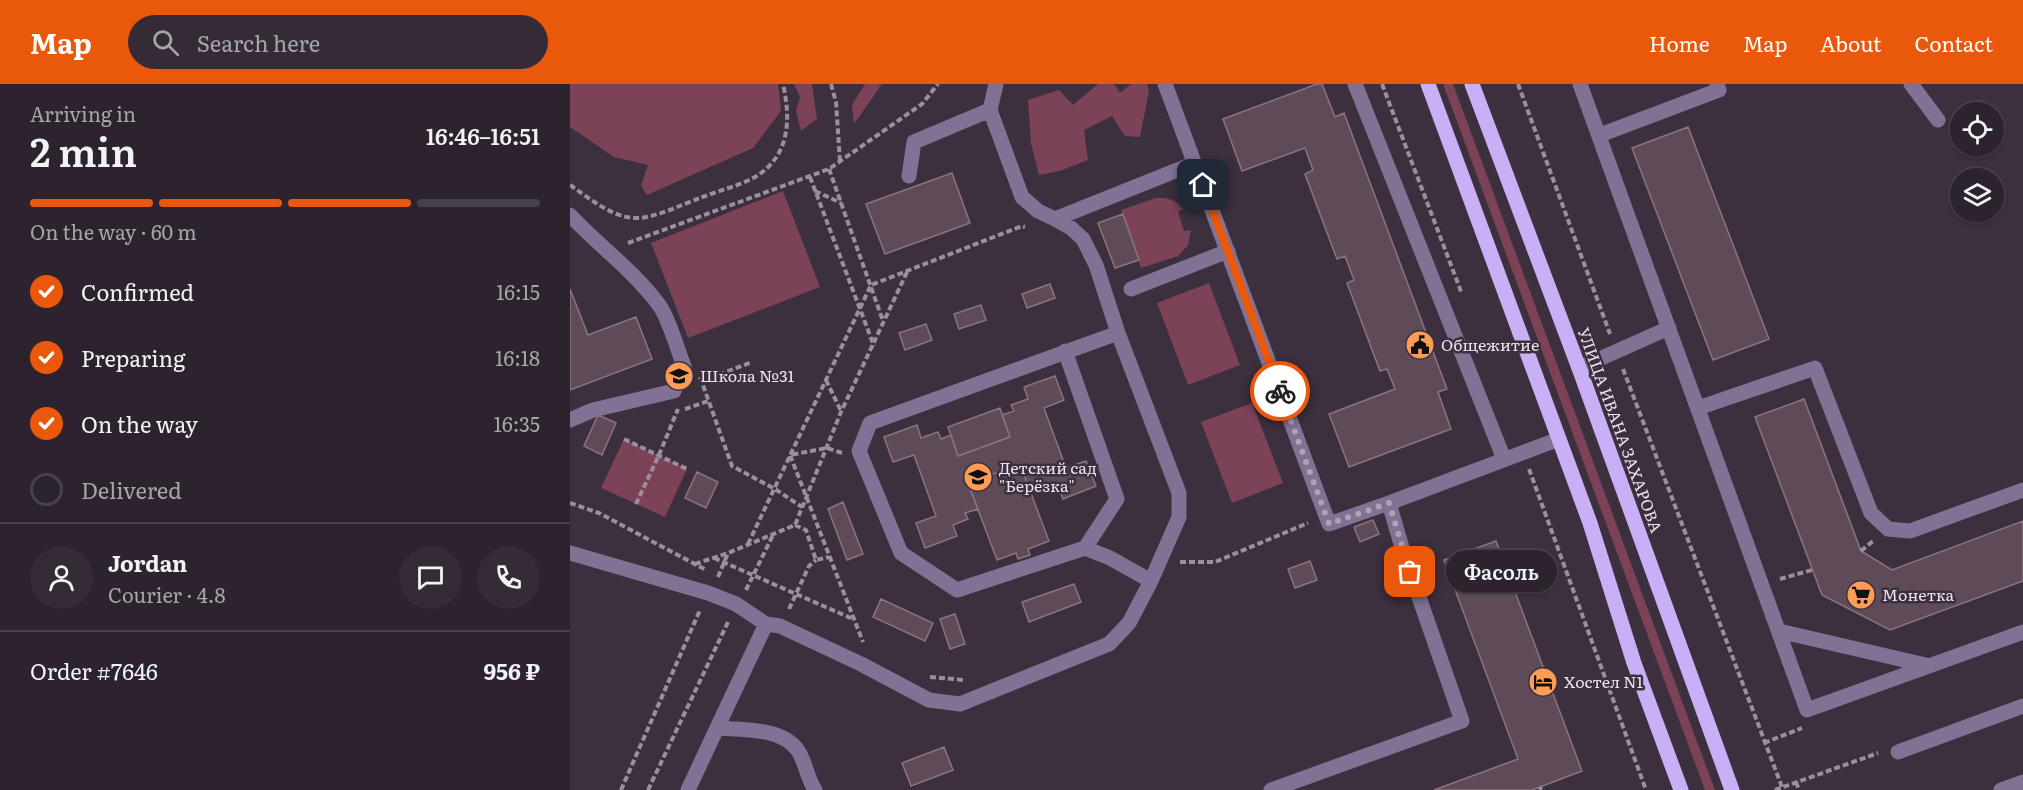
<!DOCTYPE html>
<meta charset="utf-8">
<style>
:root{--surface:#2d232e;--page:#352b36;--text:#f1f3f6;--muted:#a7a4aa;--line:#48404a;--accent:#ea580c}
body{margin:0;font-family:Literata,serif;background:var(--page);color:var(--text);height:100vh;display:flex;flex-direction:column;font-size:22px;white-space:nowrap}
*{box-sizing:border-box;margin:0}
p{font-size:20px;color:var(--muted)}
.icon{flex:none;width:33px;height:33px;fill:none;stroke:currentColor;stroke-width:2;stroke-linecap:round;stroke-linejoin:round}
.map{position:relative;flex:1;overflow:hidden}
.side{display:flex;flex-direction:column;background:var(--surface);width:570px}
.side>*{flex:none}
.tools{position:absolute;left:1380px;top:18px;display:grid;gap:12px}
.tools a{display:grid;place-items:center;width:54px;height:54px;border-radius:50%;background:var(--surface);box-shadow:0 2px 4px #0004,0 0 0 2px var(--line);font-size:30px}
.pin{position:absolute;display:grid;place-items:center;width:51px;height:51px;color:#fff;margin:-26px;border-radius:12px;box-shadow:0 3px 9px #0006}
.courier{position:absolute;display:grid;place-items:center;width:60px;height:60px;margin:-30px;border:4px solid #ea580c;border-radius:50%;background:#fff;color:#222;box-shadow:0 2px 8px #0007}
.bubble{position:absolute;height:42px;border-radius:21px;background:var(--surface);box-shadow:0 2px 4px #0004,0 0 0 2px var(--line);font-size:20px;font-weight:600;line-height:42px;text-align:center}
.headline em{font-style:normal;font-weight:600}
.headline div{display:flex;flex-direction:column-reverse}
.headline{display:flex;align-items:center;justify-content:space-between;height:102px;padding:0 30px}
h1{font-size:39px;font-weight:600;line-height:45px}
.bar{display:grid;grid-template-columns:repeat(4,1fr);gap:9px 6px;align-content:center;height:72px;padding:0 30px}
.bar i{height:8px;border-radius:4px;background:var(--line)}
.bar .on{background:var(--accent)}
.bar p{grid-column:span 4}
.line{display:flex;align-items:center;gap:15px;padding:0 30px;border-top:2px solid var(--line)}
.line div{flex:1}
.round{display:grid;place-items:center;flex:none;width:63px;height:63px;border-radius:32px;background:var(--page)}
ol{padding:0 30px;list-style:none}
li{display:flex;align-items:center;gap:18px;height:66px}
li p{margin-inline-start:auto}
li .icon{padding:6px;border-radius:50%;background:var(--accent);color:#fff;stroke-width:4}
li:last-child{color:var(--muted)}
li i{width:33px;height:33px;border:3px solid var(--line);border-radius:50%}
header{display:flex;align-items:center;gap:36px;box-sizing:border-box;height:84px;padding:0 30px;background:var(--accent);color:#fff}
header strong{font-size:28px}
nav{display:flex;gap:33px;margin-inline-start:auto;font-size:21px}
.search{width:420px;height:54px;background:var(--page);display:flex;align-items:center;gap:15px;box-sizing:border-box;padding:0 21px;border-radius:33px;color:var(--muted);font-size:22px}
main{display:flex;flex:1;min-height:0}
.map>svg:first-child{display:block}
.green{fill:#7c4257}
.building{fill:#5f4b58;stroke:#8a7482;stroke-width:1.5}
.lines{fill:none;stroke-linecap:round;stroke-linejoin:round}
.path{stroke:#9a8f9c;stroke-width:4;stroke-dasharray:6 3;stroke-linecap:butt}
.minor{stroke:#7f7295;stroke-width:15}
.major{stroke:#c9aff5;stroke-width:15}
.done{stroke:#aea4b0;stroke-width:6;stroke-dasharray:0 10.8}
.route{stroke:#ea580c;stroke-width:8}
.labels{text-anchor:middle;stroke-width:5;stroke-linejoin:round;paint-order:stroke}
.poi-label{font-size:16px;fill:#ebe3ed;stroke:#3c2f3e;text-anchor:start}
.street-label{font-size:16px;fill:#ebe3ed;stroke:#3c2f3e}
</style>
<header>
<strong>Map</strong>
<div class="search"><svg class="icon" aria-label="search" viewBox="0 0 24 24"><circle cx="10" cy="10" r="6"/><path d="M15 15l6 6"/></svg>Search here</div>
<nav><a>Home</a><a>Map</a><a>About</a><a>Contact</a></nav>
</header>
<main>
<section class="side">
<div class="headline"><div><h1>2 min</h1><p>Arriving in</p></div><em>16:46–16:51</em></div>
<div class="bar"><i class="on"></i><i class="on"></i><i class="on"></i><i></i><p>On the way · 60 m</p></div>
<ol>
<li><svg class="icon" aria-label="check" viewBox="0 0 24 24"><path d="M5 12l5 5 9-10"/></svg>Confirmed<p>16:15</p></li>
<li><svg class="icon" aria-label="check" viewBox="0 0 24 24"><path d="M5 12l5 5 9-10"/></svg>Preparing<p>16:18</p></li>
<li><svg class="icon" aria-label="check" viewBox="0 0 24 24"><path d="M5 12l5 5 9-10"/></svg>On the way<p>16:35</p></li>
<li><i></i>Delivered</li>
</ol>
<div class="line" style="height:108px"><a class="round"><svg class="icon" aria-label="person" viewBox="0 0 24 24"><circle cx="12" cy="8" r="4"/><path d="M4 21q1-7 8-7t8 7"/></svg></a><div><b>Jordan</b><p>Courier · 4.8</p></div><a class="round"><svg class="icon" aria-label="chat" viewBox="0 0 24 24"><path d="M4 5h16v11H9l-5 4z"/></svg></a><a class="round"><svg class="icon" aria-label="phone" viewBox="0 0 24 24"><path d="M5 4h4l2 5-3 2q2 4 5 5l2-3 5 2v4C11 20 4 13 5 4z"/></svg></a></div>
<div class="line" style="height:78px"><div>Order #7646</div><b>956 ₽</b></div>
</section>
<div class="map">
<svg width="1453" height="706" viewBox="0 0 1453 706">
<rect width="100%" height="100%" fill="#3c2f3e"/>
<path class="green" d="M0,0H208L211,27L183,64L77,111L71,102L78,81L44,73L0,43Z
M224,0H242L247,35L231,47L226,27L230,13Z
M295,0H312L284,40L282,21Z
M528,0H544L550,9L561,0H577L579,7L570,53L555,52L542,32L514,46L518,76L490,87L469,91L461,59L458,16L489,6L503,21Z
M873,0H883L1145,706H1135Z
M213,107L250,203L118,254L81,159Z
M586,114C598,114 606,115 614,125L608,128L614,147L621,146L618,161L608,172L571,184L551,126Z
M639,199L670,281L618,301L587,219Z
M682,319L713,399L662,419L631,338Z
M54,355L117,385L95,433L31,404Z"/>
<path class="building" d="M747,0H752L765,33L774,29L877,305L868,308L881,345L779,383L759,330L825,305L817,285L810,287L777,199L784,196L775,172L767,175L735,90L743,86L735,64L672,87L653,35Z
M1118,43L1199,255L1143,276L1062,64Z
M382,89L400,139L315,170L296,120Z
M553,130L569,176L545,184L528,139Z
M480,200L485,214L457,224L452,210Z
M0,205L18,251L66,233L82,275L0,306Z
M411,221L416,236L389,245L384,230Z
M356,240L362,256L335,266L329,249Z
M485,292L494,316L474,324L496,384L516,377L526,402L493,415L488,402L472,408L470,402L460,406L450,380L398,399L408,425L395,429L398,435L383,441L387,452L355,464L346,439L366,432L344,371L323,378L314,353L347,341L351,354L368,348L371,355L381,351L388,372L440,353L432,331L444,327L441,321L458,315L454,303Z
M1234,315L1291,467L1322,486L1453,437V497L1320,546L1252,511L1185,333Z
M430,324L440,353L388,372L378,343Z
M28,331L46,339L32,371L14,362Z
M450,380L479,457L458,465L460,471L448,475L446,469L427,476L398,399Z
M127,388L148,398L136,424L115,414Z
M273,418L293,470L277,476L258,425Z
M803,436L809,450L790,458L784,443Z
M926,457L1012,687L962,706H864L948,675L874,476Z
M740,477L747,496L725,504L718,485Z
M504,500L511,518L459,538L452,518Z
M311,515L363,539L355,557L303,533Z
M385,530L395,560L380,565L370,535Z
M374,663L383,686L341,702L332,679Z"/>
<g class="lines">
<path class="path" d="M261,0L266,18L270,78
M812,0L892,210
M948,0L1040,250
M259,85L313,237
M240,93L304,262
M0,101C21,115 43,135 69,134C87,133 113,120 130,114C147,107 169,102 185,93C220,72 221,36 213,0
M245,107L271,119
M58,159L259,85L352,20L368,0
M1053,285L1212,703
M130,293L162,382L205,405L232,423
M256,296L271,327
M132,297L182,278
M115,325L138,317
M54,355L117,385
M272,369L257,364L220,371L293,558
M959,385L1076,706
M0,419L29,429L136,486
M66,420L89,371L108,325
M225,441L236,446L246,476L259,473
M178,460L301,201L452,142L455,143
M1291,467L1303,457
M144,474L283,535
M610,478H645L738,439
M125,480L158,469L225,441L271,328L338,186
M148,493L158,469
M1210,495L1242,486
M176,506L203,451
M219,525L239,482L246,476
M360,593L394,596
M1194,659L1232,644
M1226,698L1229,706
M970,703L971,706
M51,706L130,526
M78,706L159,536
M1205,706L1308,669"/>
<path class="minor" d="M426,0L420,26L452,113L468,127L485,135L625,79
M595,0L759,440L819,419L989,355
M785,0L934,375
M1010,0L1237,626L1453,548
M1341,0L1368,36
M1030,51L1149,6L1147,0
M339,92L344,58L420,26
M0,131C29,162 64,187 89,221C99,234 107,265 114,282L104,307L23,326L0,336
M561,205L658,167
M495,267L547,415L515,464L387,506L331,469L289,367L300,339L548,249
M1009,284L1099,244
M1128,324L1245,284L1301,429L1318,445L1340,447L1453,406
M515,464L540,474L581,497
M0,469L138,509L166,520L196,540L210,542L291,580L359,616L390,620L539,560L559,539L581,497L609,433V409L548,249L526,181L513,155L501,144L485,135
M1209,547L1360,582
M147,644L196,540
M1328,668L1453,622
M118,706L147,644C174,646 216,643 230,670C236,682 238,695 245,706
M701,706L892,637L833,467L819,419
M1431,706L1453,698"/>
<path class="major" d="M858,0L1020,439L1064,579L1111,706
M902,0L1009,284L1162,706"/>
</g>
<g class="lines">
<path class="done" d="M710,307L759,440L819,419L840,488"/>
<path class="route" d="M633,101L710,307"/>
</g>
<defs>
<g id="civic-disc" transform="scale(1.5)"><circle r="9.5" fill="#fd9d55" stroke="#3c2f3e"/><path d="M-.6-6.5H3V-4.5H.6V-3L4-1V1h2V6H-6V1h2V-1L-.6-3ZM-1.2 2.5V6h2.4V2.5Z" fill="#111"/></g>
<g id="school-disc" transform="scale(1.5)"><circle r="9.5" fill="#fd9d55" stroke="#3c2f3e"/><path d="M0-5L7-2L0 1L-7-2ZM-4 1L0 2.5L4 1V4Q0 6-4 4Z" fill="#111"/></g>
<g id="supermarket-disc" transform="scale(1.5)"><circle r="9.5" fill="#fd9d55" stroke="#3c2f3e"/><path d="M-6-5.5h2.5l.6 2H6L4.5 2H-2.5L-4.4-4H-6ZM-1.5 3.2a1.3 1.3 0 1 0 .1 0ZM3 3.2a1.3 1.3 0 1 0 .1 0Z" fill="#111"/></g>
<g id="hotel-disc" transform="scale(1.5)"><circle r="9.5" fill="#fd9d55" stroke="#3c2f3e"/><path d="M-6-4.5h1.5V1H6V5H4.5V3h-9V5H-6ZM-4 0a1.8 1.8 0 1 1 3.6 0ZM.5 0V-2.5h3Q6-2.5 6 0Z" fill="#111"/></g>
</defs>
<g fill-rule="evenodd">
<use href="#civic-disc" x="850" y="261"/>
<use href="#school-disc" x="109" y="292"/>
<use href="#school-disc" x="408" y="393"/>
<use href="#supermarket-disc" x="1291" y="511"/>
<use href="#hotel-disc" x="973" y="598"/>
</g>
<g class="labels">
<g class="poi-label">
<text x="871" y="267">Общежитие</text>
<text x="130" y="298">Школа №31</text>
<text x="429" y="390">Детский сад<tspan x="429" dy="18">"Берёзка"</tspan></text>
<text x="1312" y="517">Монетка</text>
<text x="994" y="604">Хостел N1</text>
</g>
<g class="street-label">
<text transform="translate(1050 346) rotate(70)" y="6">УЛИЦА ИВАНА ЗАХАРОВА</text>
</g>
</g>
</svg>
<div class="tools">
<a><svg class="icon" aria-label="locate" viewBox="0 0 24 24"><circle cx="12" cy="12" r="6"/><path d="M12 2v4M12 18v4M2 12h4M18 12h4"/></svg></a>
<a><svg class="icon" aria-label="layers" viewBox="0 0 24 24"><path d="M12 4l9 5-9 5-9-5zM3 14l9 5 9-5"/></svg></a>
</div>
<div class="pin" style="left:840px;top:488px;background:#ea580c"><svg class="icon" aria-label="bag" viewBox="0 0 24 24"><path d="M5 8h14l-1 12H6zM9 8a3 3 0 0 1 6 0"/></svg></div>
<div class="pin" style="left:633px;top:101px;background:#1f2937"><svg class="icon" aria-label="home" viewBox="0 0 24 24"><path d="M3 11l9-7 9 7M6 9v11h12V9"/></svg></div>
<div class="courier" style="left:710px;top:307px"><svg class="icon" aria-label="bike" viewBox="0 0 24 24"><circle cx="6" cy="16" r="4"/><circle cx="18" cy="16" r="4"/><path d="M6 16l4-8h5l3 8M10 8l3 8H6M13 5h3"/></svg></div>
<div class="bubble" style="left:876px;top:466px;width:111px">Фасоль</div>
</div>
</main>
